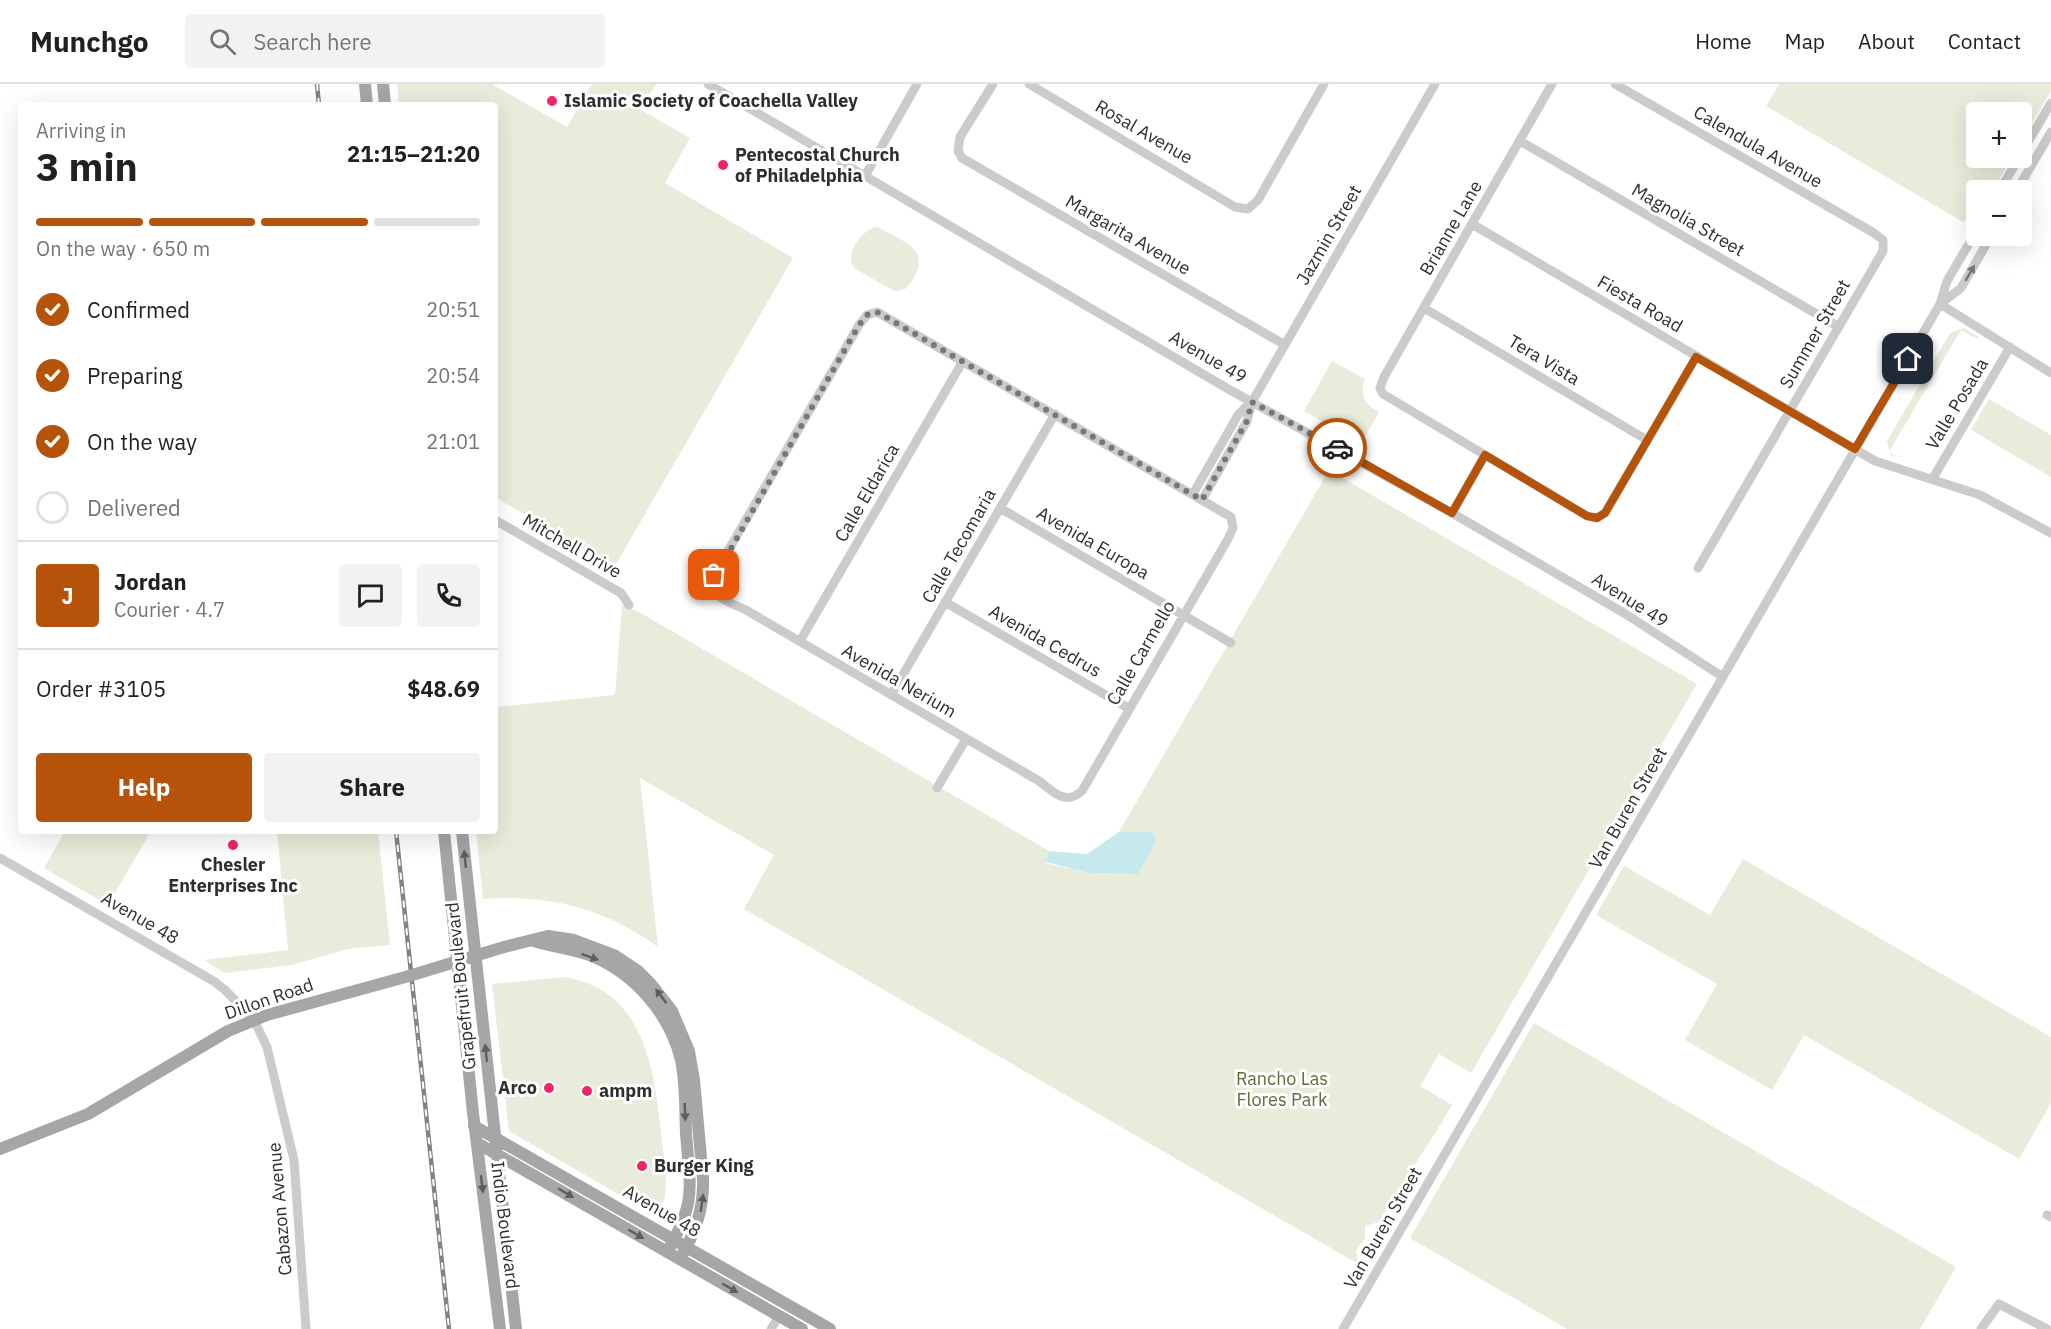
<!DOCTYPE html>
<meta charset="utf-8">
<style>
:root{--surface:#fff;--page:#f2f2f2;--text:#202124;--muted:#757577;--line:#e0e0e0;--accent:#b45309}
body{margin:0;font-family:"IBM Plex Sans",sans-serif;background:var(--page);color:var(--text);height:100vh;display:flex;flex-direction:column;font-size:22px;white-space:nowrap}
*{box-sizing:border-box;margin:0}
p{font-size:20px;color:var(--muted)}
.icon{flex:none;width:33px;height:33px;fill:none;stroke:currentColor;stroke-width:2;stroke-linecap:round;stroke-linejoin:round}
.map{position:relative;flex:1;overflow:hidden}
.details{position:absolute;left:18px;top:18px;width:480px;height:732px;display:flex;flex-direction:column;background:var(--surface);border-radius:6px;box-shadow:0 6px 24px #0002}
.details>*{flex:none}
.buttons{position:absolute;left:1966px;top:18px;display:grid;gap:12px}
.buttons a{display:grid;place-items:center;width:66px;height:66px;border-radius:6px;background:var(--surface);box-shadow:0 6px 24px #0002;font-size:30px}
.pin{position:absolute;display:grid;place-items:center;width:51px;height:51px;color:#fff;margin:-26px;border-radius:12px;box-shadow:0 3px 9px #0006}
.courier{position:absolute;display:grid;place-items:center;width:60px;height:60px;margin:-30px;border:4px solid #b45309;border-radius:50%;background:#fff;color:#222;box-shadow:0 2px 8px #0007}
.head em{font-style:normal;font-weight:800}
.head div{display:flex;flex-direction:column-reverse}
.head{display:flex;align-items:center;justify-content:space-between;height:102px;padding:0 18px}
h1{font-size:39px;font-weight:800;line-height:45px}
.bar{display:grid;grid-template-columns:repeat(4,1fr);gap:9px 6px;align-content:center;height:72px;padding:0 18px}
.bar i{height:8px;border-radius:4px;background:var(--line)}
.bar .active{background:var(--accent)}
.bar p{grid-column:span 4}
.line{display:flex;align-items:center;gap:15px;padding:0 18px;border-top:2px solid var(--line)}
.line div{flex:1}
.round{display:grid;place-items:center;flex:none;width:63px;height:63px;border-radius:6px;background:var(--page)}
ol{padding:0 18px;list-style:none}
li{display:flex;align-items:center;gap:18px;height:66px}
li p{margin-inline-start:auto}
li .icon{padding:6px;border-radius:50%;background:var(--accent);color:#fff;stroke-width:4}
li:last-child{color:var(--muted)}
li i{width:33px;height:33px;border:3px solid var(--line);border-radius:50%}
.primary-button{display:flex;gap:12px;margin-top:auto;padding:12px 18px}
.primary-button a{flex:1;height:69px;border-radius:6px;background:var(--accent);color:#fff;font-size:24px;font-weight:800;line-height:69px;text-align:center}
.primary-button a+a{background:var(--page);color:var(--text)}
header{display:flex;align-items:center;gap:36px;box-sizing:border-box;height:84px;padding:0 30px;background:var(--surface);border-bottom:2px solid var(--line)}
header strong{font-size:28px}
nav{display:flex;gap:33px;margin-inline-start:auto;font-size:21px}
.search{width:420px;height:54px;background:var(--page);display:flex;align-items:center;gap:15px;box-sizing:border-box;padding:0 21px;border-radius:6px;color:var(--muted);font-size:22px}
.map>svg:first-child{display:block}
.green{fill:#e9ecda}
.water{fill:#c5e9ed}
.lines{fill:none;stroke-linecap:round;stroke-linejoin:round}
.minor{stroke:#cbcbcb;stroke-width:9}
.major{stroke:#a6a6a6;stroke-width:12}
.rail-casing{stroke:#838383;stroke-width:4.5}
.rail{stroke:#fff;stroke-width:2;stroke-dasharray:7;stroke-linecap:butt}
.major-bridge{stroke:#a6a6a6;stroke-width:12}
.oneway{fill:#757575}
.oneway2{fill:#5e5e5e}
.done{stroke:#777;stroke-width:6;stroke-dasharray:0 10.8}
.route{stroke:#b45309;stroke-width:8}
.poi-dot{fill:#f0246b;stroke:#fff;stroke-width:2}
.labels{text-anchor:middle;stroke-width:6;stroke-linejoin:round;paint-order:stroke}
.poi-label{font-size:18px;font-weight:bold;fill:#2e2e2e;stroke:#fff;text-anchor:start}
.street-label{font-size:18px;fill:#2e2e2e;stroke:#fff}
.park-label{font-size:18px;fill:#5f6c38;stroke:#fff}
</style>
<header>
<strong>Munchgo</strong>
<div class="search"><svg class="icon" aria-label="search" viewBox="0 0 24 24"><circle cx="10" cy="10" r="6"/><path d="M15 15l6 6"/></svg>Search here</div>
<nav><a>Home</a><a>Map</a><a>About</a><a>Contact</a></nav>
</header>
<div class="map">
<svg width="2051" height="1245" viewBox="0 0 2051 1245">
<rect width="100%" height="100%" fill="#fff"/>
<path class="green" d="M397,0H492L567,43L592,0H656L641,26L690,54L665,99L793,174L615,482L495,413V21H399Z
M1779,0H2051V7L2022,56V28H1977V74H2012L1993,106H1977V128L1963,138L1766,22Z
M878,143C901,157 932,164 913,195C908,204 905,207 894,207L854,184C844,170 862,144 878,143Z
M1964,244L1979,253L1977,255L1961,246L1890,366L1892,371L1906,373L1891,372L1887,357L1950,249Z
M1332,277L1365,295C1359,310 1365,322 1379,328L1361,360L1304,327Z
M1989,315L2051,351V393L1971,346Z
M1329,386L1697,600L1471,989L1439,970L1420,1002L1452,1021C1429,1061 1402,1098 1379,1138L1365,1142V1154L1356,1167L1360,1181L744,825L774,771L640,694L658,863C605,824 547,810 483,815L476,747H495V623L615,611L622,521L639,528L1049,767L1046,779L1089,789L1138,790L1157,757L1152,748H1119Z
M65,747H151L108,821L44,784Z
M277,747H378L390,861L348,865L291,881L225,889L204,876L288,866Z
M1743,775L2051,953V1019L2019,1075L1804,951L1772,1006L1685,956L1717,900L1596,831L1624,782L1710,831Z
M564,893C643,905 654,982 661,1049C663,1071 669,1095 664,1117L651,1129L509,1047L492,900Z
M1534,939L1956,1183L1920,1245H1567L1410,1154Z"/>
<path class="water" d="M1119,748H1152L1157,757L1138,790L1089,789L1046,778L1049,767L1087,770Z"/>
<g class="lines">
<path class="minor" d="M708,0L1230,306L1452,429L1624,529L1723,593
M993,0L960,53L958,67L962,74L1285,261
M1029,0L1235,123L1248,125L1258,116L1324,0
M1552,0L1384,293L1380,304L1383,310L1587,432L1597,434L1605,429L1697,272
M1615,0L1874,149L1883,156V167L1698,484
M1520,57L1839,243
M2022,68L2051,19
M865,92L917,0
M2000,106L2019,74
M2017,106L2051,48
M1472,140L1875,377L1980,411L2051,449
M1940,220L2051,289
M1940,220L1961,204L1991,152
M1424,224L1647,356
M877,228L1231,433L1233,444L1228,455L1082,707C1065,722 1054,708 1039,697L746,526C729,518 708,514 714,491L859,241L867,231Z
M1933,394L2010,263
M1193,410L1238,331L1250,319
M1202,416L1247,337L1252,318L1435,0
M1000,424L1231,559
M1452,429L1485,371
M495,436L621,509L629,521
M945,518L1128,624
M800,557L963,277
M891,611L1055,330
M937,704L966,655
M0,774L215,898L225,906L254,936L267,963L294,1076L306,1245
M2047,1131L2051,1133
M771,1245L779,1232
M1343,1245L1940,220L1947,197L1977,146
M1981,1245L1999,1220L2047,1245"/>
<path class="major" d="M365,0L367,21
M383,0L385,21
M444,747L473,1029L500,1245
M462,747L516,1245
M534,857C553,863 573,865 592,872C635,890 670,930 681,976C686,1000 685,1025 686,1049C690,1105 697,1117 667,1168
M504,863L548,852L574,856L614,871L638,887L650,899L672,927L689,967L694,996L703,1095C704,1125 695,1149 680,1175
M474,1042L830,1245
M477,1059L802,1245
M0,1065L88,1030L228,947L267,931L409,892"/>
<g class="rail-casing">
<path id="rail" d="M317,0L319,21
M396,747L449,1245"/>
</g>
<use href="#rail" class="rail"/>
<path class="major-bridge" d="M409,892L504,863"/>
</g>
<defs><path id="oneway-solid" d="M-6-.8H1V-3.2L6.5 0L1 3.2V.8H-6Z" transform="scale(1.5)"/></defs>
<use class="oneway" href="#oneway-solid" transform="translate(1970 189) rotate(-60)"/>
<g class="oneway2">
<use href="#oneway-solid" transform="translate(465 775) rotate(-96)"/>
<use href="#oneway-solid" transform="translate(590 873) rotate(20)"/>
<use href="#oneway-solid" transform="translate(661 912) rotate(-127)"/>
<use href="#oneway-solid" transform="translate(486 969) rotate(-96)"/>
<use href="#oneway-solid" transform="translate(685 1028) rotate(88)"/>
<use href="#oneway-solid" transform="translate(482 1100) rotate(83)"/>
<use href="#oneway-solid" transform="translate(566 1109) rotate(30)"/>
<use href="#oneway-solid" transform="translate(702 1119) rotate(-81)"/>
<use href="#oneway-solid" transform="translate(636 1150) rotate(30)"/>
<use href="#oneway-solid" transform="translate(730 1204) rotate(30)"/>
</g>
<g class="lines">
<path class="done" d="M714,491L725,475L859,241L867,231L877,228L1202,416L1247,337L1252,318L1337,364"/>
<path class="route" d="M1337,364L1452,429L1485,371L1587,432L1597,434L1605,429L1696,273L1855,365L1908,275"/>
</g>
<g class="poi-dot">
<circle cx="552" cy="17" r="6"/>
<circle cx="723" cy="81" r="6"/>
<circle cx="233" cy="761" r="6"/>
<circle cx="549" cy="1004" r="6"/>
<circle cx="587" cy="1007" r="6"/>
<circle cx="642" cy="1082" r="6"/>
</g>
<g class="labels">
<g class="poi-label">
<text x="564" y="23">Islamic Society of Coachella Valley</text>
<text x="735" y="77">Pentecostal Church<tspan x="735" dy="21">of Philadelphia</tspan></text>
<text x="233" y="787" text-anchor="middle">Chesler<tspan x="233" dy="21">Enterprises Inc</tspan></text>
<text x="537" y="1010" text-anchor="end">Arco</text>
<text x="599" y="1013">ampm</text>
<text x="654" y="1088">Burger King</text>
</g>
<g class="street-label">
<text transform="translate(1144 48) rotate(30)" y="6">Rosal Avenue</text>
<text transform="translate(1758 63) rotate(30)" y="6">Calendula Avenue</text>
<text transform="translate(1688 136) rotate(30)" y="6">Magnolia Street</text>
<text transform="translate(1451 144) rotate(-60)" y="6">Brianne Lane</text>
<text transform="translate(1128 151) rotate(30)" y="6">Margarita Avenue</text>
<text transform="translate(1329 151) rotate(-60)" y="6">Jazmin Street</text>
<text transform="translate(1640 220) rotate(30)" y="6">Fiesta Road</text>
<text transform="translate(1815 250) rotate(-60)" y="6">Summer Street</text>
<text transform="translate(1208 273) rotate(30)" y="6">Avenue 49</text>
<text transform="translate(1544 276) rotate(31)" y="6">Tera Vista</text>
<text transform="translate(1957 320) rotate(-59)" y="6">Valle Posada</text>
<text transform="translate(867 409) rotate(-60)" y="6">Calle Eldarica</text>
<text transform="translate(1093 459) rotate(30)" y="6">Avenida Europa</text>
<text transform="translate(572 462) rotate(30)" y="6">Mitchell Drive</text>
<text transform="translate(959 462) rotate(-60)" y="6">Calle Tecomaria</text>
<text transform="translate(1630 516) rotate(32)" y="6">Avenue 49</text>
<text transform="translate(1045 557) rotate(30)" y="6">Avenida Cedrus</text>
<text transform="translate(1141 569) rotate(-60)" y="6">Calle Carmello</text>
<text transform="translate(899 597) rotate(30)" y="6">Avenida Nerium</text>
<text transform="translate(1628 724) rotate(-60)" y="6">Van Buren Street</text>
<text transform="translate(140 834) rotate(30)" y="6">Avenue 48</text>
<text transform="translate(461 902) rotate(-96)" y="6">Grapefruit Boulevard</text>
<text transform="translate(269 915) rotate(-19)" y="6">Dillon Road</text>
<text transform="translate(280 1125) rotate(-95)" y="6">Cabazon Avenue</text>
<text transform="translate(662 1127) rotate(30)" y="6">Avenue 48</text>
<text transform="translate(505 1141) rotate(83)" y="6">Indio Boulevard</text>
<text transform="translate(1383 1144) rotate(-60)" y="6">Van Buren Street</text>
</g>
<g class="park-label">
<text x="1282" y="1001">Rancho Las<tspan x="1282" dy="21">Flores Park</tspan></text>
</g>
</g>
</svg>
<div class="buttons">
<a>+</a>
<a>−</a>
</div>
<div class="pin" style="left:714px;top:491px;background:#ea580c"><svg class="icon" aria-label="bag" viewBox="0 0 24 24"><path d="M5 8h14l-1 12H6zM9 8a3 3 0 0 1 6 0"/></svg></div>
<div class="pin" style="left:1908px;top:275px;background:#1f2937"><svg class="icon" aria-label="home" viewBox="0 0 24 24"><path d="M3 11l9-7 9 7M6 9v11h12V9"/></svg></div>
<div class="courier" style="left:1337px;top:364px"><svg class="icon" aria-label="car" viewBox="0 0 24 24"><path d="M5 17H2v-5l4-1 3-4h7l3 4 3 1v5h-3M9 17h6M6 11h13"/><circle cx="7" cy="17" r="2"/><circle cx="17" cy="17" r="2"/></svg></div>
<section class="details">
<div class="head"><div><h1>3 min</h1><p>Arriving in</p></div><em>21:15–21:20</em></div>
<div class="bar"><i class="active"></i><i class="active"></i><i class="active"></i><i></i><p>On the way · 650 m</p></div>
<ol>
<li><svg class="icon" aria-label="check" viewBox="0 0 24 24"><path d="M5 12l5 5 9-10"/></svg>Confirmed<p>20:51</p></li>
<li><svg class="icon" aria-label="check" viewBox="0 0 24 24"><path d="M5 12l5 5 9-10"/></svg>Preparing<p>20:54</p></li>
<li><svg class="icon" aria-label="check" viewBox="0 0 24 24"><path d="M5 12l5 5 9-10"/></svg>On the way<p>21:01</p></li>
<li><i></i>Delivered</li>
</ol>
<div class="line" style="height:108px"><b class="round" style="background:var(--accent);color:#fff">J</b><div><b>Jordan</b><p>Courier · 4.7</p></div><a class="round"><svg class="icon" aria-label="chat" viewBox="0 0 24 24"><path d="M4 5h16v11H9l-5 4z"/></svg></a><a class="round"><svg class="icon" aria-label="phone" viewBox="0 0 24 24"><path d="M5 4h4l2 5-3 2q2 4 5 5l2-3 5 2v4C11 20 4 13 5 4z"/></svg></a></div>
<div class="line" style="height:78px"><div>Order #3105</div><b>$48.69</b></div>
<div class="primary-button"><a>Help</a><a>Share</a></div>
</section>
</div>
